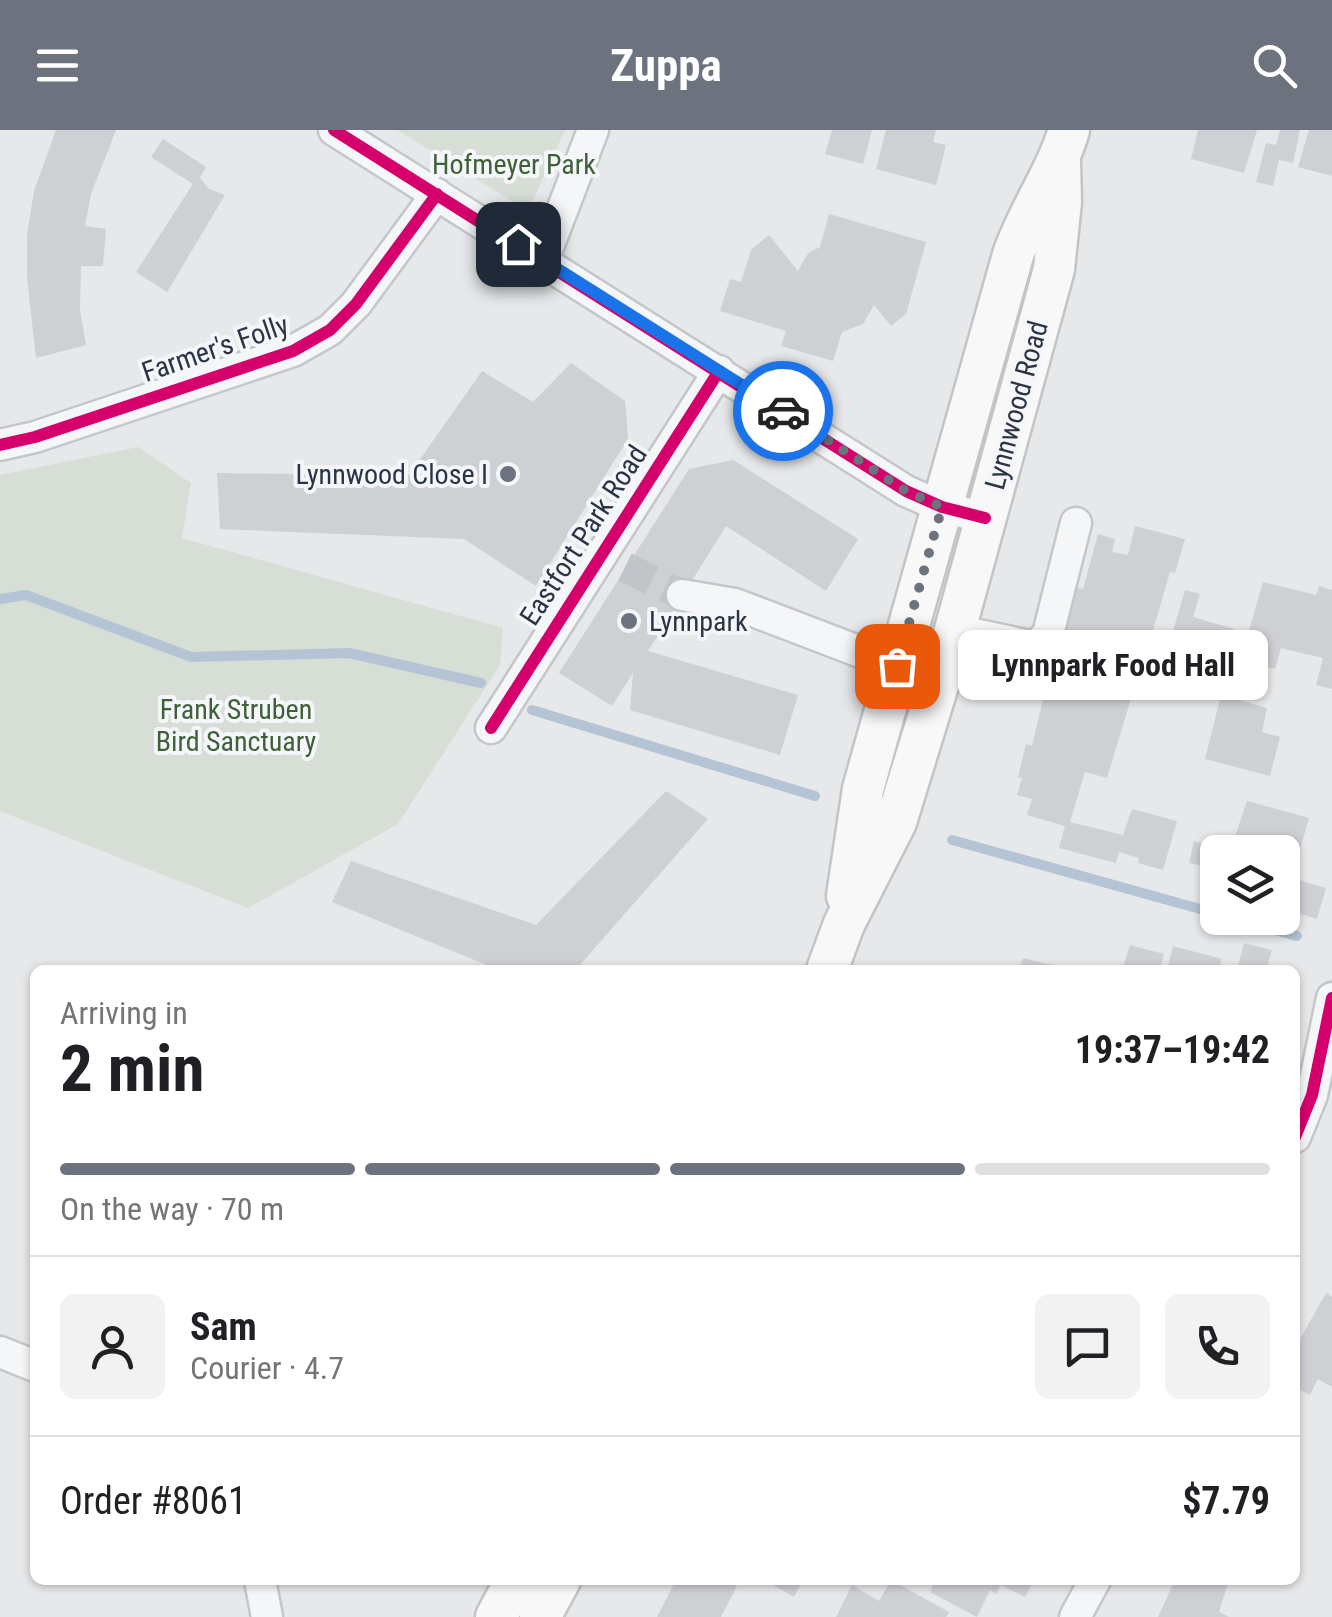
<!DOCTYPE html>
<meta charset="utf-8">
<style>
:root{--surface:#fff;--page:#f2f2f2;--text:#202124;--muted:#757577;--line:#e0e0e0;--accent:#6c737f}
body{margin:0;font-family:"Roboto Condensed",sans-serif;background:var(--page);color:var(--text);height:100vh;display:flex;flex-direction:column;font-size:38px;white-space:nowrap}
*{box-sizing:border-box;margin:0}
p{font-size:32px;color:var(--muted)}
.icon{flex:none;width:55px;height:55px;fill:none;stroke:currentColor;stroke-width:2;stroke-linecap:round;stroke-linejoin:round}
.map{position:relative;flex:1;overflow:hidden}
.details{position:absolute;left:30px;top:835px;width:1270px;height:620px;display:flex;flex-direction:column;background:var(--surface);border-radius:15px;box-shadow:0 2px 8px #0004}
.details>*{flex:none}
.tools{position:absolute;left:1200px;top:705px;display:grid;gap:20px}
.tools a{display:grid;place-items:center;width:100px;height:100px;border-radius:15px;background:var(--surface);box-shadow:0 2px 8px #0004;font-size:50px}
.pin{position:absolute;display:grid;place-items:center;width:85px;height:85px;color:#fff;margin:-42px;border-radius:20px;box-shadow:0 5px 15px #0006}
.courier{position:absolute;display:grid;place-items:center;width:100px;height:100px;margin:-50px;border:8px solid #1a73e8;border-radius:50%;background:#fff;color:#222;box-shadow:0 2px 12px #0007}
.bubble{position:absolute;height:70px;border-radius:15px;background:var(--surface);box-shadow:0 2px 8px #0004;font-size:32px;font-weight:700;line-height:70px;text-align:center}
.summary em{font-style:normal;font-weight:700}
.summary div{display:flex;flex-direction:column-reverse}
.summary{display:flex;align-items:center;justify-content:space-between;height:170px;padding:0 30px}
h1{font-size:65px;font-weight:700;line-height:75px}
.bar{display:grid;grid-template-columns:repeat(4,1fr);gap:15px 10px;align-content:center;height:120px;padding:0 30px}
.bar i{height:12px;border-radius:8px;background:var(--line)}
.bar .active{background:var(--accent)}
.bar p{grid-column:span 4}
.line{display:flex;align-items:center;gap:25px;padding:0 30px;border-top:2px solid var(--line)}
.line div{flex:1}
.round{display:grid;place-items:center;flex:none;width:105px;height:105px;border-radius:15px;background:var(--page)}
header{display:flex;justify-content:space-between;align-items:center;height:130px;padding:0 30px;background:var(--accent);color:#fff;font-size:45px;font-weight:700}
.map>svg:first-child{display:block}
.green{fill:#d6ded6}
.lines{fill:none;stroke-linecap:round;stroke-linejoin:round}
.stream{stroke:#b4c4d5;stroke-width:10}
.building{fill:#ced0d3}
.minor-tunnel{stroke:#c1c4c9;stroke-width:30;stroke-dasharray:30 15;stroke-linecap:butt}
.minor-casing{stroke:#c4c6c8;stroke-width:35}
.major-casing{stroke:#c2c5c8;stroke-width:45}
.minor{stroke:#f5f6f7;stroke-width:30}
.major{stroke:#f8f8f8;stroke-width:40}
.cycleway-casing{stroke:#f4f6f9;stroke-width:19}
.cycleway{stroke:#d6006c;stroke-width:12}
.done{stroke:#6c737f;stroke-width:10;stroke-dasharray:0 18}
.route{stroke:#1a73e8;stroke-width:12}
.poi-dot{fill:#6c737f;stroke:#f4f6f9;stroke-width:4}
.labels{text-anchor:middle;stroke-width:8;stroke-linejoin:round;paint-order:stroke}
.park-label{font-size:28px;fill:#3f6138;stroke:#f4f6f9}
.street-label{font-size:28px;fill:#2b3445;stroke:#f4f6f9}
.poi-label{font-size:28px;fill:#2b3445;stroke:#f4f6f9;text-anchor:end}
</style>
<header><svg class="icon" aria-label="menu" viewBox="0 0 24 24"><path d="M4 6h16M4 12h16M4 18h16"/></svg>Zuppa<svg class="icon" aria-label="search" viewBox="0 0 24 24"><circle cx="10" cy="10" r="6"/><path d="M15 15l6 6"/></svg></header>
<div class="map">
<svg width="1332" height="1487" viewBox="0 0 1332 1487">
<rect width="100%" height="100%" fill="#e6e8ea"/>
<path class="green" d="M397,0H565L528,81Z
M138,317L191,353L182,408L503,498L500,535L398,694L248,778L0,681V345Z"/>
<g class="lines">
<path class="stream" d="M0,469L26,465L191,527L349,523L481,553
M532,580L815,666
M952,710L1218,784
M1231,788L1297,806"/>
</g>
<path class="building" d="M56,0H116L91,64L85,96L106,99L103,136H81L80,180L86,215L36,228L27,148V105L34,61Z
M832,0H872L863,34L825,24Z
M886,0H936L933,12L946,15L936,55L876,39Z
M1198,0H1257L1244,43L1191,29Z
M1280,0H1300L1293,33L1279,30L1273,56L1256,52L1266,13L1276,15Z
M1309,0H1332V46L1298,37Z
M163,9L206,37L200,48L209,59L225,65L167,162L136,142L193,54L151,27Z
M829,84L926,112L906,184L891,196L874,175L863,194L842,202L833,231L781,216L786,201L720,181L730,149L741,152L751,120L769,105L798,141L808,123L820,117Z
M571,233L625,271L628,309L536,456L464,409L220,399L217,343L409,345L482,241L533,272Z
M733,330L858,409L826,461L726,396L648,521L798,565L780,625L630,580L633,543L612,576L559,543L689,339Z
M1135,396L1185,409L1175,443L1170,442L1137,556L1094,543L1101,518L1064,507L1077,458L1083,459L1098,404L1115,409L1112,422L1128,425Z
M1263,452L1316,465L1319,456L1332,460V559L1316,555L1323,528L1281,518L1275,539L1227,525L1226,530L1169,514L1185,460L1200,464L1193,487L1234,499L1232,505L1247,508Z
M1193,524L1226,533L1219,566L1182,555Z
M1049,543L1132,565L1107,648L1085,642L1070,692L1123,705L1132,679L1177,691L1163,740L1138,733L1139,728L1119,722L1116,733L1059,718L1065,696L1027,685L1032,669L1017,665L1022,648L1018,647L1026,614L1032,616Z
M1221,565L1267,578L1262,602L1280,607L1270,646L1205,629Z
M666,661L708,689L579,836L563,840H499L332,772L351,731L536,795Z
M1247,671L1309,688L1292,748L1326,758L1317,789L1282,779V722H1218L1211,738L1189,733L1194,711L1217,717L1224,713L1232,715Z
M1244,813L1272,820L1266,840H1237Z
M1130,815L1164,824L1160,840H1122Z
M1173,816L1222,829L1218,840H1167Z
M1023,828L1060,837L1059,840H1019Z
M1326,1163L1332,1167V1257L1318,1249L1310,1265L1295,1258V1218Z
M676,1450H728L737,1456L721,1487H657Z
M773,1450H803L794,1467L771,1454Z
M891,1450L949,1482L946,1487H836L852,1455L879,1471Z
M935,1450H1034L1025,1467L1001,1455L996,1464L990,1460L977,1487L930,1462Z
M1175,1450H1229L1219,1482L1229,1487H1158Z"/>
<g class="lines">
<path class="minor-tunnel" d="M625,437L682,465"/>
<g class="minor-casing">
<path id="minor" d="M334,0L906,361L942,377L985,388
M543,130L593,0
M0,315L35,307L293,221L330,200L356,174L437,64
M682,465L735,474L897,536
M955,500L1035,517L1048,504L1076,393
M491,598L719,241
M1295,1007L1312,965L1332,868
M0,1222L35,1236
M260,1450L267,1487
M1075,1487L1095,1450"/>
</g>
<g class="major-casing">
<path id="major" d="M847,766L863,659L1013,125C1028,81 1056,44 1069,0
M827,840L844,794L896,692L955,500L1054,139L1061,72L1060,32
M496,1487L516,1450
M540,1487L560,1450"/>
</g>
<use href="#minor" class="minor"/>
<use href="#major" class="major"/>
<g class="cycleway-casing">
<path id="cycleway" d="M334,0L906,361L942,377L985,388
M0,315L35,307L293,221L330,200L356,174L437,64
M491,598L719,241
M1295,1007L1312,965L1332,868"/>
</g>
<use href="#cycleway" class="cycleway"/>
</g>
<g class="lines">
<path class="done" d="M783,281L906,361L942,377L897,536"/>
<path class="route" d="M518,114L783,281"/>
</g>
<g class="poi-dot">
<circle cx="508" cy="344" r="10"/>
<circle cx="629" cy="491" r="10"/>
</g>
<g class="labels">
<g class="park-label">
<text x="514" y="44">Hofmeyer Park</text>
<text x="236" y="589">Frank Struben<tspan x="236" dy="32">Bird Sanctuary</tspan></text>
</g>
<g class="street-label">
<text transform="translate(215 218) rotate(-19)" y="10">Farmer's Folly</text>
<text transform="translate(1016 275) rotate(-75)" y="10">Lynnwood Road</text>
<text transform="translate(583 405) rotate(-57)" y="10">Eastfort Park Road</text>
</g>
<g class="poi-label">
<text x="488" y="354">Lynnwood Close I</text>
<text x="649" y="501" text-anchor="start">Lynnpark</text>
</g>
</g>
</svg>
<div class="tools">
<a><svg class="icon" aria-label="layers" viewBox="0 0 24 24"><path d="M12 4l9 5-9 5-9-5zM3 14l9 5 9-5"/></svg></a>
</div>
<div class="pin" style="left:897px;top:536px;background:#ea580c"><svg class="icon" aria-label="bag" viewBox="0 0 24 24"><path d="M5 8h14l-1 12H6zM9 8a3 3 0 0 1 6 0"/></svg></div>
<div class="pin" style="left:518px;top:114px;background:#1f2937"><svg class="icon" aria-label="home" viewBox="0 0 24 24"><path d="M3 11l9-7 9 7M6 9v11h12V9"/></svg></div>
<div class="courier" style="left:783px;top:281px"><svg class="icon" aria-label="car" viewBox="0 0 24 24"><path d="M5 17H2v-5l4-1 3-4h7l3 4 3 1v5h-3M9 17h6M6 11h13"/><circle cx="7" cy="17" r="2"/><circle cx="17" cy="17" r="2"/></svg></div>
<div class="bubble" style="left:958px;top:500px;width:310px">Lynnpark Food Hall</div>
<section class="details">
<div class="summary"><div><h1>2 min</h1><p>Arriving in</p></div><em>19:37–19:42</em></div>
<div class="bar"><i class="active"></i><i class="active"></i><i class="active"></i><i></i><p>On the way · 70 m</p></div>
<div class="line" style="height:180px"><a class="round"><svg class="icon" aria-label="person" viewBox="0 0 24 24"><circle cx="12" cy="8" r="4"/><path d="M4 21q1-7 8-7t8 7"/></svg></a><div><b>Sam</b><p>Courier · 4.7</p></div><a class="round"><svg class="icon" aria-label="chat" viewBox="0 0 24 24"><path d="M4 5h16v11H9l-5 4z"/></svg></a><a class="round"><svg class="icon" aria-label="phone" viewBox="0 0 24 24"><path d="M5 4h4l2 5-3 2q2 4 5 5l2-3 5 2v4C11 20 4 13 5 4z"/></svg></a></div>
<div class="line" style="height:130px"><div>Order #8061</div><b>$7.79</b></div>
</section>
</div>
